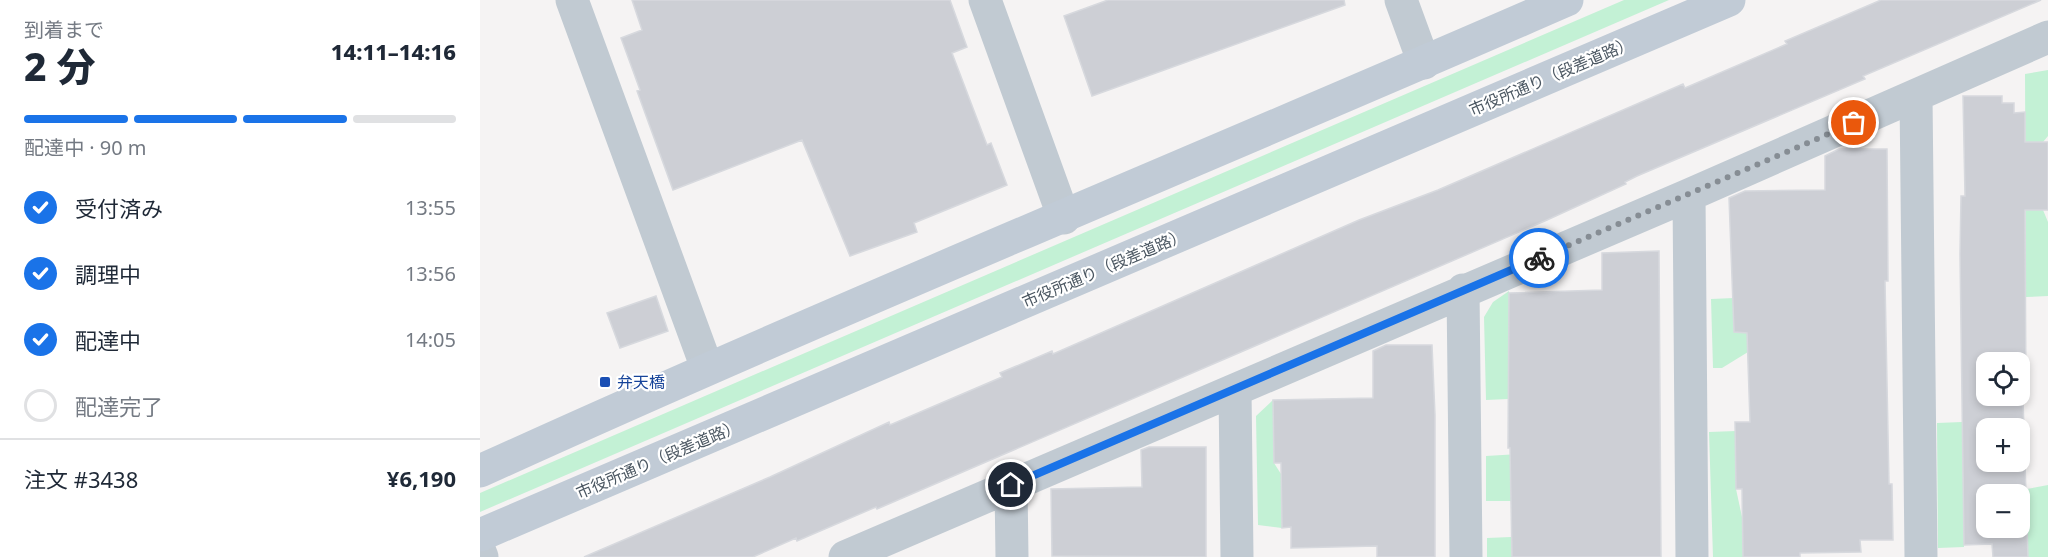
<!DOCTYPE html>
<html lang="ja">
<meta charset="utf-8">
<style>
:root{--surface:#fff;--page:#f6f6f7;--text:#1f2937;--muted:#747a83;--line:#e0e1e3;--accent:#1a73e8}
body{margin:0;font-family:"Noto Sans","Noto Sans JP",sans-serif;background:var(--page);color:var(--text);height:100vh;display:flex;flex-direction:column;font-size:22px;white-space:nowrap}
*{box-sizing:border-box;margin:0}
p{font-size:20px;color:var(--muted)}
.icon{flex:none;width:33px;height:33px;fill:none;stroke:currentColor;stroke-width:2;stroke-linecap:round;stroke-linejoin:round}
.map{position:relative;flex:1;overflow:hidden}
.details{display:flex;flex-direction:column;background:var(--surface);width:480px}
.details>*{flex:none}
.buttons{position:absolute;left:1496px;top:352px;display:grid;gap:12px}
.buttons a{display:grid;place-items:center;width:54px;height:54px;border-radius:12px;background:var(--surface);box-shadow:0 3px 9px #0003;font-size:30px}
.pin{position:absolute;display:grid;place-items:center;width:51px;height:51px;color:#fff;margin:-26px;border:3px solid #fff;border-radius:50%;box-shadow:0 2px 6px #0007}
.courier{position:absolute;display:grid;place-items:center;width:60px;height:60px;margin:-30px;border:4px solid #1a73e8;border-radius:50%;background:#fff;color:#222;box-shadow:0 2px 8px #0007}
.head em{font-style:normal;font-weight:800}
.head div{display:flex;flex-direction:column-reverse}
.head{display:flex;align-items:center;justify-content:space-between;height:102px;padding:0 24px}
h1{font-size:39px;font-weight:800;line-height:45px}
.bar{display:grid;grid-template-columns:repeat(4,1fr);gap:9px 6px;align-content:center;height:72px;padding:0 24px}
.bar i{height:8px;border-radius:4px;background:var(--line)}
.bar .active{background:var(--accent)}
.bar p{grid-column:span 4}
.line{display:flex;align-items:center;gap:15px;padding:0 24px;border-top:2px solid var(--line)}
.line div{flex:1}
ol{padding:0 24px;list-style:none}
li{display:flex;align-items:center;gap:18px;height:66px}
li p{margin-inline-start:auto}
li .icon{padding:6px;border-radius:50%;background:var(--accent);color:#fff;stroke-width:4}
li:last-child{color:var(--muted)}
li i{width:33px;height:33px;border:3px solid var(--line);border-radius:50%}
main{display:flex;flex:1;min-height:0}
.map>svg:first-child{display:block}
.green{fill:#c3f1d5}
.building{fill:#cdcfd5;stroke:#d7d9de;stroke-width:1.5;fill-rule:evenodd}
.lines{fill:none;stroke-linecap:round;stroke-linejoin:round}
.street{stroke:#c1cad2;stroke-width:33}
.secondary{stroke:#c1cbd6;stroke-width:33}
.done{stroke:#868d94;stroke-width:6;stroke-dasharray:0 10.8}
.route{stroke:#1a73e8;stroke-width:8}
.transit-dot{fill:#1a4fb4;stroke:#fff;stroke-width:2}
.labels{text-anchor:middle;stroke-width:4.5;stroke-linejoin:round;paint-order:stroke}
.street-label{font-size:16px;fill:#4a5661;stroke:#fff}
.transit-label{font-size:16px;fill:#164399;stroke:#fff;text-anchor:start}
</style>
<main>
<section class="details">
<div class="head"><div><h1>2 分</h1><p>到着まで</p></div><em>14:11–14:16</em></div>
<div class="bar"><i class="active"></i><i class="active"></i><i class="active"></i><i></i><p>配達中 · 90 m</p></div>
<ol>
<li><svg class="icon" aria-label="check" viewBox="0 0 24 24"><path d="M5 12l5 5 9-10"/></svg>受付済み<p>13:55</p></li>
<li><svg class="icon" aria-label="check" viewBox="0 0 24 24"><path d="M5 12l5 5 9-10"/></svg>調理中<p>13:56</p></li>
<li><svg class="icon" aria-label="check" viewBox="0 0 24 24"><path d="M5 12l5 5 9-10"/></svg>配達中<p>14:05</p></li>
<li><i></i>配達完了</li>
</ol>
<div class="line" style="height:78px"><div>注文 #3438</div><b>¥6,190</b></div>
</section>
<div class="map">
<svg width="1568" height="557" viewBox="0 0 1568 557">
<rect width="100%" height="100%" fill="#f5f3f3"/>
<path class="green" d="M1144,0H1189L0,512V493Z
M1568,70V136L1563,142V210L1568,222V296L1546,297L1545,74Z
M1029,291L1028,399L1006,400L1004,317L1013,302Z
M1254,298V332L1267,333L1268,352L1242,368H1233L1231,299Z
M793,400L794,463L801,474L802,528L778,525L776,416Z
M1482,422L1484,547L1458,548L1457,423Z
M1256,431V489L1262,517L1263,557H1233L1229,432Z
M1039,454V501H1006V456Z
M1568,485V557H1548L1547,489Z
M1031,537L1032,557H1007V538Z"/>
<path class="building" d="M152,0H470L487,47L472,53L507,145L511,143L527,185L434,223L437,232L370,256L322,140L193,190L157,91L160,90L141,38L162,30Z
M628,0H864L865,5L612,96L584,16Z
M1401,0H1561L1383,76L1385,79L1157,176L1145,182L1146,184L1067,220L397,509L396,507L317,541L316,538L273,557H104L290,477L409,422L410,425L522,377L520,373L572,351L573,354L879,220L958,190L1203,84L1205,88L1307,44L1305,41Z
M1483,96H1522V103H1534V113L1545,112V142H1568V210H1545L1546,400H1543L1548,557H1513L1512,544L1484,545L1480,254L1481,196H1485ZM1506,363H1539V396H1506ZM1506,429H1539V462H1506ZM1506,495H1539V528H1506Z
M1359,149H1407L1408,281H1405L1409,484H1412L1413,540H1380L1381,552L1320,553V557H1263L1262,489H1256L1255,422H1270L1267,333L1254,332L1249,198L1265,191L1345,190V156Z
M1179,251L1181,557H1032L1030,448H1028L1029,293L1122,290V253Z
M176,296L188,331L140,348L127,313Z
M906,345H952L955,415V557H897V546L811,548V527L802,528L801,463H794L793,400L893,398V351Z
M669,447H726V557L572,556L571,489L662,487L661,450Z"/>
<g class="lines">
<path class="street" d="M92,0L227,368
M505,0L584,218
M921,0L944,63
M1436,96L1441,557
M1209,195L1212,557
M983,290L986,557
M755,390L757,557
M531,485L532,557
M0,552L2,557
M365,557L1209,195L1568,37"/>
<path class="secondary" d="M0,471C360,307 725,158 1087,0
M0,535L1249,0"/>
</g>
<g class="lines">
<path class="done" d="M1059,258L1374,123"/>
<path class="route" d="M531,485L1059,258"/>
</g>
<rect class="transit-dot" x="119" y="376" width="12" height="12" rx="3"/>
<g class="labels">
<g class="street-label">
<text transform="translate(1071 76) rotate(-23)" y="6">市役所通り（段差道路）</text>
<text transform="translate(624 268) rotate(-23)" y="6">市役所通り（段差道路）</text>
<text transform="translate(178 459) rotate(-23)" y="6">市役所通り（段差道路）</text>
</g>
<g class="transit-label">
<text x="137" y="388">弁天橋</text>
</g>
</g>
</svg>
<div class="buttons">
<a><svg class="icon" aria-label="locate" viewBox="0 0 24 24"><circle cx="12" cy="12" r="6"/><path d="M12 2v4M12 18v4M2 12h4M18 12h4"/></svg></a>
<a>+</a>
<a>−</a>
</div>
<div class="pin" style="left:1374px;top:123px;background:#ea580c"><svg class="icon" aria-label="bag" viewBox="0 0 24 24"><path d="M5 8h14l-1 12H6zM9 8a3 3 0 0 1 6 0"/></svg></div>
<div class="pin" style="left:531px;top:485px;background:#1f2937"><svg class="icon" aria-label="home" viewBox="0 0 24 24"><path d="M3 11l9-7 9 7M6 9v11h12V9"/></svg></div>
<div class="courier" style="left:1059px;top:258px"><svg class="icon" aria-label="bike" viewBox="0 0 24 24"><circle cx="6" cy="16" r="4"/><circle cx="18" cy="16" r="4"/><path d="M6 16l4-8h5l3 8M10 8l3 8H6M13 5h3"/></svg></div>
</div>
</main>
